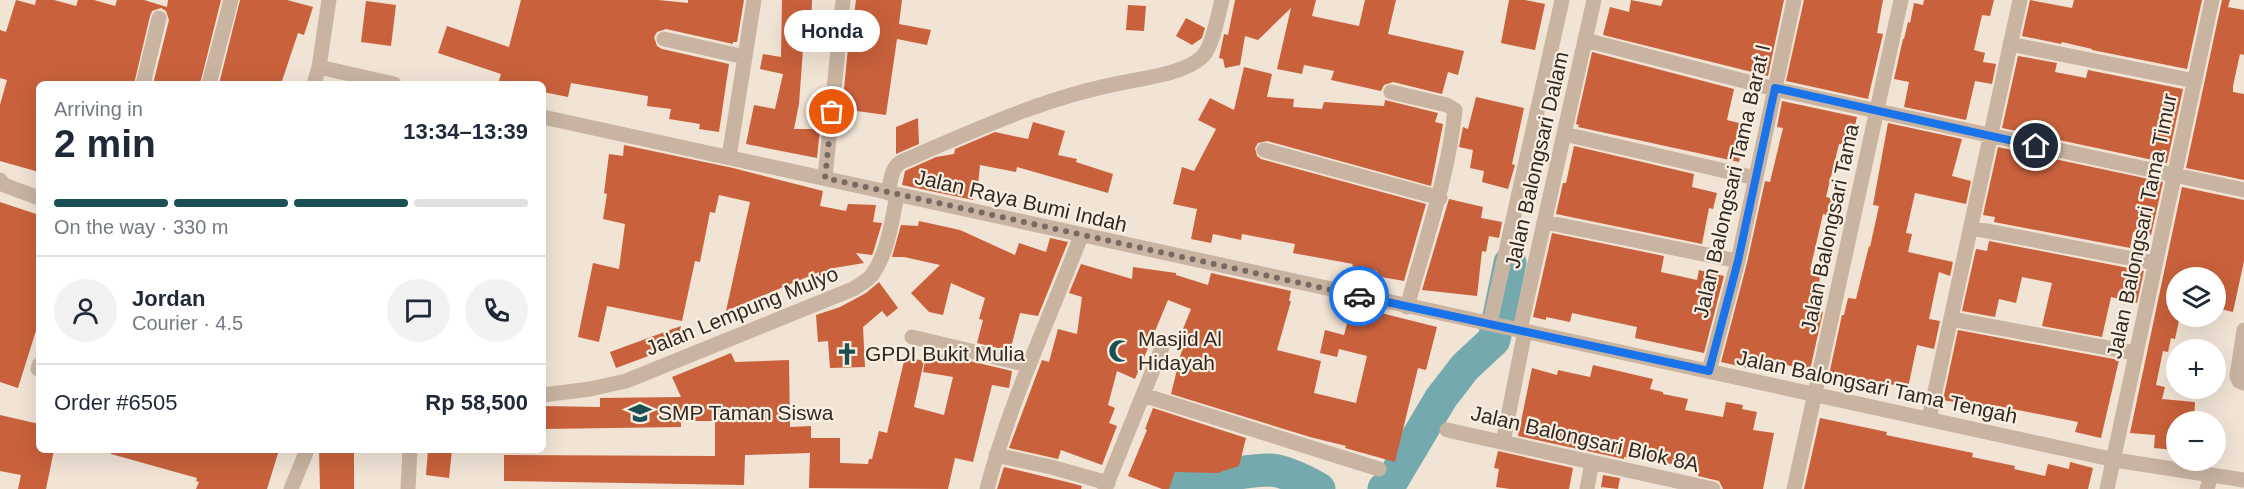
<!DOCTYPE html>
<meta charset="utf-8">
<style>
:root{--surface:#fff;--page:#f2f2f3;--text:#1f2937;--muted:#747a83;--line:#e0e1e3;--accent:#1a4f55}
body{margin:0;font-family:Arial,sans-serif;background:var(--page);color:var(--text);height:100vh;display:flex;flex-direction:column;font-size:22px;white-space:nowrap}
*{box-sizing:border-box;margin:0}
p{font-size:20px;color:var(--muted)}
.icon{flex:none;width:33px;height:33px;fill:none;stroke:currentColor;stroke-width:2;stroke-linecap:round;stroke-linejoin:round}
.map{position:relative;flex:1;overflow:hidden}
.panel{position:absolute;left:36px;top:81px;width:510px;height:372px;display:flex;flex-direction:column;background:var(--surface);border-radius:9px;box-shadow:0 6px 24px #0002}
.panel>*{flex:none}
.controls{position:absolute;left:2166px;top:267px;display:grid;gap:12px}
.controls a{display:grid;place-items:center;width:60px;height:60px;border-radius:50%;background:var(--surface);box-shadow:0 6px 24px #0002;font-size:30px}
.pin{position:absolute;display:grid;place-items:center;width:51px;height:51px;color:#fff;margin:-26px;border:3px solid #fff;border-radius:50%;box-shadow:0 2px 6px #0007}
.courier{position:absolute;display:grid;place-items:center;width:60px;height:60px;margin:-30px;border:4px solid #1a73e8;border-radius:50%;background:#fff;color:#222;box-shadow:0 2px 8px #0007}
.bubble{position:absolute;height:42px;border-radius:21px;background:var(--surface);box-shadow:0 6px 24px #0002;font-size:20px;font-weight:800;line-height:42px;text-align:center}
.headline em{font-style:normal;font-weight:800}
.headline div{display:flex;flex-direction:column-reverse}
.headline{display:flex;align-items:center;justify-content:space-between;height:102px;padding:0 18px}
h1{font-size:39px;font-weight:800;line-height:45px}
.bar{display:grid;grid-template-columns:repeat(4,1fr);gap:9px 6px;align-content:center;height:72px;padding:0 18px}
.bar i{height:8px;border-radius:4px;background:var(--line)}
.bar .current{background:var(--accent)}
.bar p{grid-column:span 4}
.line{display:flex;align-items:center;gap:15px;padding:0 18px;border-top:2px solid var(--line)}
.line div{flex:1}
.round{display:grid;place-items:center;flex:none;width:63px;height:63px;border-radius:32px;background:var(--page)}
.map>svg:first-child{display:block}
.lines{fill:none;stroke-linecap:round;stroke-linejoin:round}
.river{stroke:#74aaae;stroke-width:33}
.building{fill:#c9613c}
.minor{stroke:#c9b4a2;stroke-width:15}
.tertiary{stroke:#c9b4a2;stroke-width:15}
.done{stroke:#766a62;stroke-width:6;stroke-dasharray:0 10.8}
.route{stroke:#1a73e8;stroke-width:8}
.labels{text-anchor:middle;stroke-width:4.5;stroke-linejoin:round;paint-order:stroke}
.street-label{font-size:21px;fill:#332924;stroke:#f9efe1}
.poi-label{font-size:21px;fill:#332924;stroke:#f9efe1;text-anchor:start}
</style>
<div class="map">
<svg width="2244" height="489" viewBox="0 0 2244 489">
<rect width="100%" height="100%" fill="#f1e4d5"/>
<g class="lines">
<path class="river" d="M1179,489L1181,486C1209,480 1240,470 1270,470C1286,471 1305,481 1319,489
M1384,489L1390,484L1441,398L1465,367L1494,340L1510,263"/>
</g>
<path class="building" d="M16,0L35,5L36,0H54L76,6L78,0H94L115,6L117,0H144L167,7L168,0H221L200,84H153L169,20L166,11L161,8L152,11L150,16L134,84H39V172L0,161V105L7,80L0,78V30L6,32Z
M240,0H287L313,7L304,35L298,33L281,84H219Z
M521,0H658L688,3V0H744L737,42H733V44L666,29L657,32L654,37L657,46L662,49L729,64L719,132L699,129L700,124L669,119L671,109L647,106L648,96L571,83L568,97L543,92V84H498L501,74L438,53L447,26L509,47Z
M782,0H812L810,51L803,49L799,104L794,129H820L817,158L746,144L754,105L775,109L783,74L760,69L763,54L781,57Z
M856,0H902L899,24L931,30L927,45L897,39L886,115L842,109L849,38H851Z
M1235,0H1316L1312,16L1359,26L1365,0H1396L1388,34L1464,51L1458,75L1448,72L1442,94L1393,82L1384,85L1381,91L1331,80L1334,71L1304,65L1302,74L1277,69L1291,8L1258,40L1245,36L1240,65L1225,68L1223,59L1219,58L1224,34L1228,35Z
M1509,0H1525L1545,4L1535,50L1501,43Z
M1631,0L1661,6L1663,0H1784L1768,76L1603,35L1610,7L1629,12Z
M1804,0H1883L1877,33L1883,34L1868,99L1786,81Z
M1924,0H1994L1990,16L1982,15L1974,50L1985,53L1983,62L1996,64L1992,84L1975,81L1966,120L1904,107L1909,82L1894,79L1903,39H1904L1908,22L1910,23L1914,3L1923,5Z
M2030,0L2072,8L2074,0H2202L2187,69L2092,50V49L2062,42L2061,44L2022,36Z
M2222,0H2230L2228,7L2244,10V55L2240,54L2233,86V92L2244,94V180L2186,168Z
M366,1L396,5L391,46L361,42Z
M1128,5L1146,6L1144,31L1126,30Z
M1186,18L1205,28L1202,38L1192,45L1176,36Z
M1592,52L1734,89L1727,120L1747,125L1739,162L1578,127L1579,125L1576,124Z
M2018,56L2057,63L2055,72L2086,78L2088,70L2183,89L2167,163L2002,128Z
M1244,67L1272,74L1267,97L1294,99L1293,107L1322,109L1324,102L1384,106L1385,100L1438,113L1435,122L1443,124L1431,186L1267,141L1258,143L1255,148L1257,156L1261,159L1426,204L1404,281L1376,276L1377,271L1352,266L1353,264L1293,253L1295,244L1242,234L1241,240L1213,234L1211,243L1191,239L1197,209L1173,204L1182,167L1194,171L1216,129L1198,120L1210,98L1234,110Z
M1476,97L1524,108L1512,164L1515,165L1508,189L1482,182L1484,171L1470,168L1473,150L1459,147L1463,127L1468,129Z
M1782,101L1857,117L1850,146L1839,144L1826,197L1842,201L1838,218L1823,214L1810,270L1821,273L1818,287L1821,288L1816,311L1823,312L1810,370L1754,358L1752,369L1721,362L1747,263L1765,181L1770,182L1783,128L1777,127Z
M918,118L919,144L896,154V127Z
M1033,122L1065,131L1058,155L1077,159L1076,162L1113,174L1108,193L1017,167L1016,172L980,165L978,185L973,187V200L902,185L905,171L907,170L936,157L954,154L955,149L995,132L1028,139Z
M1888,123L1962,139L1952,176L1971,181L1966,204L1915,193L1906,233L1912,234L1908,252L1953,262L1950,276L1939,272L1929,319L1940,321L1934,349L1917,345L1908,388L1876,381V385L1829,375L1842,315H1844L1848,298L1856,299L1869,246L1870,247L1879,206L1873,205Z
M624,145L733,168L823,191L820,206L846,211L848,204L876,205L873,222L882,223L873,253L872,255L856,253L864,263L834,268L819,277V272L726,311L750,202L719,195L715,213L710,212L700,262L695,261L682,321L607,306L599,342L578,337L593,263L619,269L625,224L603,219L607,194L604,193L609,154L623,156Z
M1574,146L1694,174L1692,187L1717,193L1713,209L1709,208L1702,244L1556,214L1563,183H1566Z
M1998,147L2163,182L2151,235L2133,232L2130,248L1994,222L1995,217L1983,215Z
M2182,187L2244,200V261L2233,312L2216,308V278H2176V316H2180L2175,339L2171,338L2168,352L2163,351L2156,385L2165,387L2162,399L2195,402L2194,419L2177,418L2174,450L2154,448L2155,435L2130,433Z
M1449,199L1483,207L1481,218L1502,222L1499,238L1489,236L1486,252L1482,251L1477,296L1422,290Z
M0,202L39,215V321L18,388L0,382Z
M919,221L960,230L1015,255L1019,243L1046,252L1050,238L1068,242L1038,316L1020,313L1010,351L977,343L983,320L979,319L985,298L951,283L943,315L929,312L911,293L940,265L904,257H892L901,225L918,226Z
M1552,233L1664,256L1661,272L1697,280L1699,270L1724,276L1704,353L1635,338L1637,327L1572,313L1570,322L1546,317V320L1533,317Z
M1989,241L2144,271L2137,303L2111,297L2102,337L2042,326L2052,283L2022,277L2016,303L1999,299L1995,317L1962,311L1976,249L1987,251Z
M1081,264L1132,279L1133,267L1176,273V275L1208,285L1211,273L1291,291L1289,301H1291L1277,350L1321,361L1314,393L1356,403L1367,356L1339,349L1337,357L1320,353L1325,330L1344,335L1350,313L1376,319L1377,312L1437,327L1426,370L1418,368L1395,462L1345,448L1346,446L1310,437L1171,394L1187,329H1183L1191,309L1168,300L1135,379L1117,371L1108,405L1115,408L1109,423L1117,426L1102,465L1061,450L1058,459L1009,448L1042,360L1049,362L1058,329L1077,334L1082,297L1069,293Z
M879,282L898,308L887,317L882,311L863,327L865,367L830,368L828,341L818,342L816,315L840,307L866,293Z
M681,326L677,343L661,349L662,351L616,368L610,352Z
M1958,330L2119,360L2101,438L2075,432L2078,422L1993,405L1992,409L1943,400Z
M927,351L1012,371L1009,388L992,385L973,462L955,458L948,489L809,488L810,453L745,455L744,485L504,481V455L715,456V421H681V427L543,429V406L600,407V398L681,397L672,377L731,353L735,362L789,360L790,427L811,426V438H840V463L868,464L869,459H872L879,431L887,433L905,357L924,361L914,407L944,415L953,377L923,372Z
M1593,365L1653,379L1650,389L1663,392V394L1688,399L1685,410L1723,417L1726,402L1743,405L1742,409L1757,412L1753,430L1774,433L1763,489H1723L1719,481L1698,476L1699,468L1624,457V459L1518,436L1532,368L1557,375L1558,370L1590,377Z
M1153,408L1246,438L1239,466L1217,473L1175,472L1169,489H1162L1128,476L1147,430L1145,429Z
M0,415L39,424V450H54L46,489H18L21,475L0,471Z
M1820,418L1887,432L1886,435L1973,453L1972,457L2015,466L2014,469L2045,476L2048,464L2069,469L2070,462L2093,468L2088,489H1804Z
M112,450H279L267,489H196L199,482L196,481L197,478L111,454Z
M319,450H354V489H320Z
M428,450H452L449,478L426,475Z
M1498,451L1573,468L1569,489H1510L1496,487L1499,469L1494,468Z
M1004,467L1071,483L1082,486L1081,489H997Z
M1603,475L1620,478L1618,489L1601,487Z"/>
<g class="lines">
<path class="minor" d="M664,39L745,57
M1585,40L1775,89L2244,190
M2010,44L2195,81
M319,67L329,0
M143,84L159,18
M209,84L231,0
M1391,92L1447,105L1455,110C1448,178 1425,241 1407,307
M1564,134L1756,178
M1264,150L1440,198
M729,157L754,0
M825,178L843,0
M888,193C891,181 891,166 903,161C975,130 1048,96 1126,82C1149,77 1186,73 1203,56C1213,45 1218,15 1222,0
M1545,222L1738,261
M1971,228L2155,263
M1951,319L2135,353
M1490,323L1562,0
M1520,330L1594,0
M2244,330L2237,376L2239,381L2244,383
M912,337L1028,365
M38,369L39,365
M1709,371L1738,261L1794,0
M543,395L590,389L626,381L853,289C859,285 867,281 872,275C888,253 892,220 897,195
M1143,395L1379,469
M1929,419L2020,0
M1447,430L1713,489
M1503,442L1525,331
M996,455L1051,467L1108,483
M291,489L307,450
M408,489L410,450
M987,489C1010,401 1049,320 1081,236
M1105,489L1163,345
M1587,489L1592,462
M2107,489L2212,0
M2207,489L2211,476"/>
<path class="tertiary" d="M314,84L319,67L394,84
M543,117L2115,460L2244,480
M0,180L4,185L39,198
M1794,489L1901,0"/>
</g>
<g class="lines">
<path class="done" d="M832,112L825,178L1359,296"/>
<path class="route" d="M1359,296L1709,371L1738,261L1775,88L2036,146"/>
</g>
<defs>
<g id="mosque-bare" transform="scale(1.8)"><path d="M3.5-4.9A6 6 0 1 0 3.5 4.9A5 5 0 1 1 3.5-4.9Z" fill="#1a4f55" stroke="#f9efe1" stroke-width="2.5" paint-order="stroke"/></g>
<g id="church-bare" transform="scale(1.8)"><path d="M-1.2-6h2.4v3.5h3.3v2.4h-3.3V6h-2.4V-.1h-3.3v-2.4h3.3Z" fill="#1a4f55" stroke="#f9efe1" stroke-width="2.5" paint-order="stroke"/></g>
<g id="school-bare" transform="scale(1.8)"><path d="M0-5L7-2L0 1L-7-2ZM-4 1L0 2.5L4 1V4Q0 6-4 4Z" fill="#1a4f55" stroke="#f9efe1" stroke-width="2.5" paint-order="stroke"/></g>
</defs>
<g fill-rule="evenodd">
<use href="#mosque-bare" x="1120" y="351"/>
<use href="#church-bare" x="847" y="354"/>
<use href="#school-bare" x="640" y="413"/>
</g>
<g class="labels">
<g class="street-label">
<text transform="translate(1537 160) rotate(-77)" y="7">Jalan Balongsari Dalam</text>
<text transform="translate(1732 181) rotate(-77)" y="7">Jalan Balongsari Tama Barat I</text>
<text transform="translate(1021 201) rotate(13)" y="7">Jalan Raya Bumi Indah</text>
<text transform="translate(2142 226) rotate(-78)" y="7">Jalan Balongsari Tama Timur</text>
<text transform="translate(1830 228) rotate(-78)" y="7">Jalan Balongsari Tama</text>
<text transform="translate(742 311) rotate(-22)" y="7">Jalan Lempung Mulyo</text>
<text transform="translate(1877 387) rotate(12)" y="7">Jalan Balongsari Tama Tengah</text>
<text transform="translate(1585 439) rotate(13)" y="7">Jalan Balongsari Blok 8A</text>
</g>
<g class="poi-label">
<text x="1138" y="346">Masjid Al<tspan x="1138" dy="24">Hidayah</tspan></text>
<text x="865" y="361">GPDI Bukit Mulia</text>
<text x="658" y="420">SMP Taman Siswa</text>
</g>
</g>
</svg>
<div class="controls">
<a><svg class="icon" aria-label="layers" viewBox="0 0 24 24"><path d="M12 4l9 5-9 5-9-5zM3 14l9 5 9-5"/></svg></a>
<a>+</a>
<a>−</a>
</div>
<div class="pin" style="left:832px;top:112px;background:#ea580c"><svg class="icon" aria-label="bag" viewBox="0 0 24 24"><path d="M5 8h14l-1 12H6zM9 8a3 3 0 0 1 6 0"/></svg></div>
<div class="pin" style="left:2036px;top:146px;background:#1f2937"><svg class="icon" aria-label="home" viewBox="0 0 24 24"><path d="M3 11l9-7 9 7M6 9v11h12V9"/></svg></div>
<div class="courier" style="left:1359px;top:296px"><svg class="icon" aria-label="car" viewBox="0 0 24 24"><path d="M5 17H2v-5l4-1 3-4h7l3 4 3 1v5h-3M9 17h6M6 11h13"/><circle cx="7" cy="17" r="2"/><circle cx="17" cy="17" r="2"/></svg></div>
<div class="bubble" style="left:784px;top:10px;width:96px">Honda</div>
<section class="panel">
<div class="headline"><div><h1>2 min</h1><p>Arriving in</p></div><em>13:34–13:39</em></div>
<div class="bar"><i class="current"></i><i class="current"></i><i class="current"></i><i></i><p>On the way · 330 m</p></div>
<div class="line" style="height:108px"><a class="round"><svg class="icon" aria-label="person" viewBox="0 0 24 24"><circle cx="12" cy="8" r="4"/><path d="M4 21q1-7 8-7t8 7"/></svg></a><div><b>Jordan</b><p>Courier · 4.5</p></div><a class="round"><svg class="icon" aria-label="chat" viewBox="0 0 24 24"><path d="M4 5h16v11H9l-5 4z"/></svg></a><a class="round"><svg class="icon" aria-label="phone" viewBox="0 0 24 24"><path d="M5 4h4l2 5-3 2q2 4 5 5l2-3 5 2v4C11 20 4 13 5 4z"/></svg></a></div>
<div class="line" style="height:78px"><div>Order #6505</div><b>Rp 58,500</b></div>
</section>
</div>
